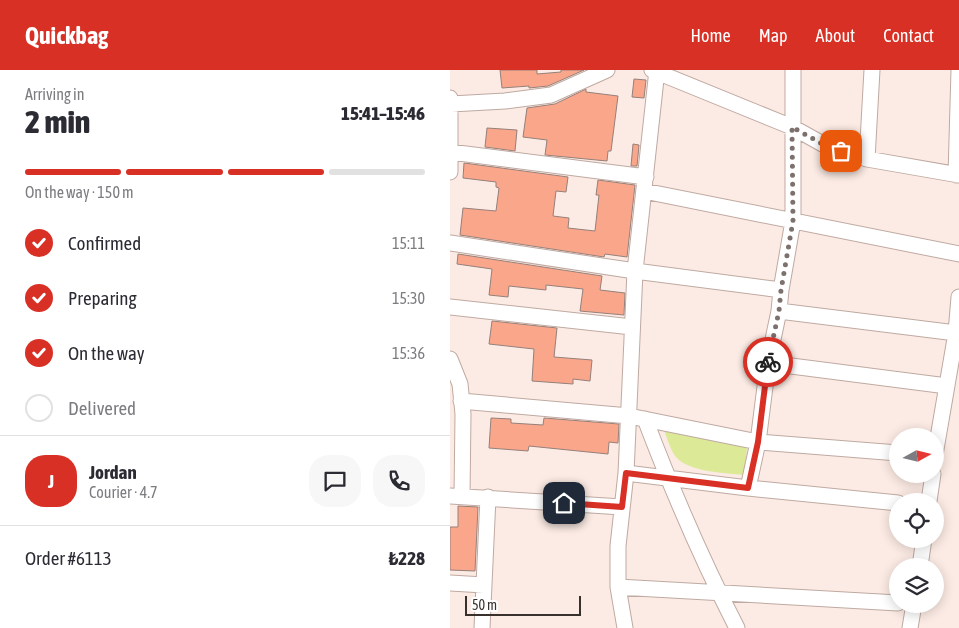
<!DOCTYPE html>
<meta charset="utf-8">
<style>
:root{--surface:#fff;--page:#f7f7f7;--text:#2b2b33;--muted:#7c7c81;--line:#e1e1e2;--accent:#d93025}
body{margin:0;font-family:"Asap Condensed",sans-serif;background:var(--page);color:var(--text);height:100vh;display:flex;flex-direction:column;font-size:19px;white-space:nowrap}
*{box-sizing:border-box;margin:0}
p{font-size:16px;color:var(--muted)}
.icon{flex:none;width:28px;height:28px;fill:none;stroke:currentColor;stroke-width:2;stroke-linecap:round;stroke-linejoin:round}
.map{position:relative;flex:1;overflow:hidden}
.panel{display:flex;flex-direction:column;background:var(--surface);width:450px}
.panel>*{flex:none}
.needle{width:32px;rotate:82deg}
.tools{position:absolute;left:439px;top:358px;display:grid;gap:10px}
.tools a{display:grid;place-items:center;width:55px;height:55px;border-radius:50%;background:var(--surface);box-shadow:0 2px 12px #0003;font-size:25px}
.scale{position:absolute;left:15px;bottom:12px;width:116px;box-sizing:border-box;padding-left:5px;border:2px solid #38302d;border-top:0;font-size:14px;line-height:18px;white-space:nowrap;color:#38302d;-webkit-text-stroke:4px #fff;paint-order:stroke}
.pin{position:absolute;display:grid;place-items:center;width:42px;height:42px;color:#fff;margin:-21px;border-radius:10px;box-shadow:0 2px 8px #0006}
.courier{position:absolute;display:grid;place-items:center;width:50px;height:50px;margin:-25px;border:4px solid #d93025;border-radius:50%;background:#fff;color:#222;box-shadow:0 1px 6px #0007}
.head em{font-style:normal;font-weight:800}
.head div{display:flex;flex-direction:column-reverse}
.head{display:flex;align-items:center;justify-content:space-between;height:85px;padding:0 25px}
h1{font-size:32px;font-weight:800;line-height:38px}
.bar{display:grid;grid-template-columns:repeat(4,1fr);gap:8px 5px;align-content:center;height:60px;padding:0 25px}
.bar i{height:6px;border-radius:4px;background:var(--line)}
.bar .selected{background:var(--accent)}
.bar p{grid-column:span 4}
.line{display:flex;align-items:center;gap:12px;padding:0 25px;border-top:1px solid var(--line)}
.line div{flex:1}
.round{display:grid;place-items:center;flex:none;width:52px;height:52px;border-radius:20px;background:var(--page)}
ol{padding:0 25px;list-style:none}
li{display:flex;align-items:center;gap:15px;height:55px}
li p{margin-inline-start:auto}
li .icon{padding:5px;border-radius:50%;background:var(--accent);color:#fff;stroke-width:4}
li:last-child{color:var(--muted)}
li i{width:28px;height:28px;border:2px solid var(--line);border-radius:50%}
header{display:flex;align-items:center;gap:30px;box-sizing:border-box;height:70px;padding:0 25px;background:var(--accent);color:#fff}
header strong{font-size:24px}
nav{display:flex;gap:28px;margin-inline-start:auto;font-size:18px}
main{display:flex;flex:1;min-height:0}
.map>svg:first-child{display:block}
.green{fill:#dcea98}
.building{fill:#faa68a;stroke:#95807a}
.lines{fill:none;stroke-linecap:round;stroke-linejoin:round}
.minor-casing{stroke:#bfaaa2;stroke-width:17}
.minor{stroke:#fff;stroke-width:15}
.done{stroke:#7d716d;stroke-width:5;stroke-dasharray:0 9}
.route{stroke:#d93025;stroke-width:6}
</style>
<header>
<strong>Quickbag</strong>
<nav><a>Home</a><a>Map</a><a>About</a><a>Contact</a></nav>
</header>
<main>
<section class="panel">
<div class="head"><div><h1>2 min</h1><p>Arriving in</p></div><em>15:41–15:46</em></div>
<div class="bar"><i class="selected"></i><i class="selected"></i><i class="selected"></i><i></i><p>On the way · 150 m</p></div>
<ol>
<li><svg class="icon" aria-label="check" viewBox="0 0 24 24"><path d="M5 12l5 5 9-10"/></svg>Confirmed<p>15:11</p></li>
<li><svg class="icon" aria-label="check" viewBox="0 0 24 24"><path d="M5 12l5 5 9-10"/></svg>Preparing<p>15:30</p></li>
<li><svg class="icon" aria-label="check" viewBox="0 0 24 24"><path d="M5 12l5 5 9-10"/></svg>On the way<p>15:36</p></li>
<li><i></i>Delivered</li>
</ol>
<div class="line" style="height:90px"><b class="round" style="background:var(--accent);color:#fff">J</b><div><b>Jordan</b><p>Courier · 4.7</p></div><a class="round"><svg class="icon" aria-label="chat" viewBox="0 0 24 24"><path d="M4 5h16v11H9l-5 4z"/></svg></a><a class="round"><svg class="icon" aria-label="phone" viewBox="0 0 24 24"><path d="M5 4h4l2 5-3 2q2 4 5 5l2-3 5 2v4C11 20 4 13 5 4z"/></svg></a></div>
<div class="line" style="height:65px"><div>Order #6113</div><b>₺228</b></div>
</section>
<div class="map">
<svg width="509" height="558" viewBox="0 0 509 558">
<rect width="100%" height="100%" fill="#fcebe4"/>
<path class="green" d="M213,358L297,375L295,405C276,403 238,402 226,387C220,380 217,367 213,358Z"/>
<path class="building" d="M50,0H87V4L111,2V0H134L98,16L79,18V16L52,18Z
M184,9L196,10L194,28L182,27Z
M136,19V22L168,26L161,81H158L157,91L95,85L97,70L73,67L77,38L105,34Z
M37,58L67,60L65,81L35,77Z
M183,74L189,75L187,96H181Z
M14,93L118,107L116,122L106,121L103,146L119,148L118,158L145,161L149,125H146L148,110L185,115L177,187L155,184L154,187L10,165L13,138L46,141L49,118L46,117V112L13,108Z
M8,184L152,206L150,220L175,223L174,245L130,241L133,219L96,215V220L59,216L58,227L39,225L42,199L7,194Z
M42,251L107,258L104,287L142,290L140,311L123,309V314L82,311L84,279L39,274Z
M41,348L61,349V353L93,355L94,348L169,354L168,373L159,372L158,384L79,376L78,381L39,378Z
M8,436L28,437L25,501L0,500V457H8Z"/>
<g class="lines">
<g class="minor-casing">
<path id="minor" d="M202,0L342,57L378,77L417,89L509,105
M0,28V102
M1,34L55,31L101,25L157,0
M0,82L196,107
M417,89L422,0
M506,105L509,0
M194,121L509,184
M0,173L185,201L331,220
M0,237L182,257
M329,241L506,263
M0,289L10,314L13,344L12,426
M318,293L497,316
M11,331L179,346L308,372L448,383
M195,349C222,420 252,490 287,558
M485,385L506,263L509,227
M176,403L298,418L448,433
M298,418L308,372L318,293L329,241L331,220L343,151V0
M0,426L172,437
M479,431L483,404
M470,496L474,469
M0,513L34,515
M168,517L448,533
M32,558L38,427
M175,558L168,517V476L176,403L185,201L207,0
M460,558L464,534"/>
</g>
<use href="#minor" class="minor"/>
</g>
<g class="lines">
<path class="done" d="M318,292L329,241L331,220L343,151L342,57L378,77L391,81"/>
<path class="route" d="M114,433L172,437L176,403L298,418L308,372L318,292"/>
</g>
</svg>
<div class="tools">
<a><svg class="needle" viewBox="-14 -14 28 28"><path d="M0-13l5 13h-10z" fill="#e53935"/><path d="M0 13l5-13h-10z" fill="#7c7c81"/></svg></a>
<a><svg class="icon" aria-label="locate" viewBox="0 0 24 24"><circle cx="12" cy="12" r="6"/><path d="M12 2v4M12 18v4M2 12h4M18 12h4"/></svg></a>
<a><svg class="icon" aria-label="layers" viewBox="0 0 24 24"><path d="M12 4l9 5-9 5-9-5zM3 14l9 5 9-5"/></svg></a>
</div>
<div class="scale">50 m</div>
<div class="pin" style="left:391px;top:81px;background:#ea580c"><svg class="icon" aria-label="bag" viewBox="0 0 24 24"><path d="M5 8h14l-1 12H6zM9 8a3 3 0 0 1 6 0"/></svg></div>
<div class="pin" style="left:114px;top:433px;background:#1f2937"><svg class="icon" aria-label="home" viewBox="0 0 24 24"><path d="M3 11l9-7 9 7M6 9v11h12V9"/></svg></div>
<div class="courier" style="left:318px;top:292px"><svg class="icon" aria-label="bike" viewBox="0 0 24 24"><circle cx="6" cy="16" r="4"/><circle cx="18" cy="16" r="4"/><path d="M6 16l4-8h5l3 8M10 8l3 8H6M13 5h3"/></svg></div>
</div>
</main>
